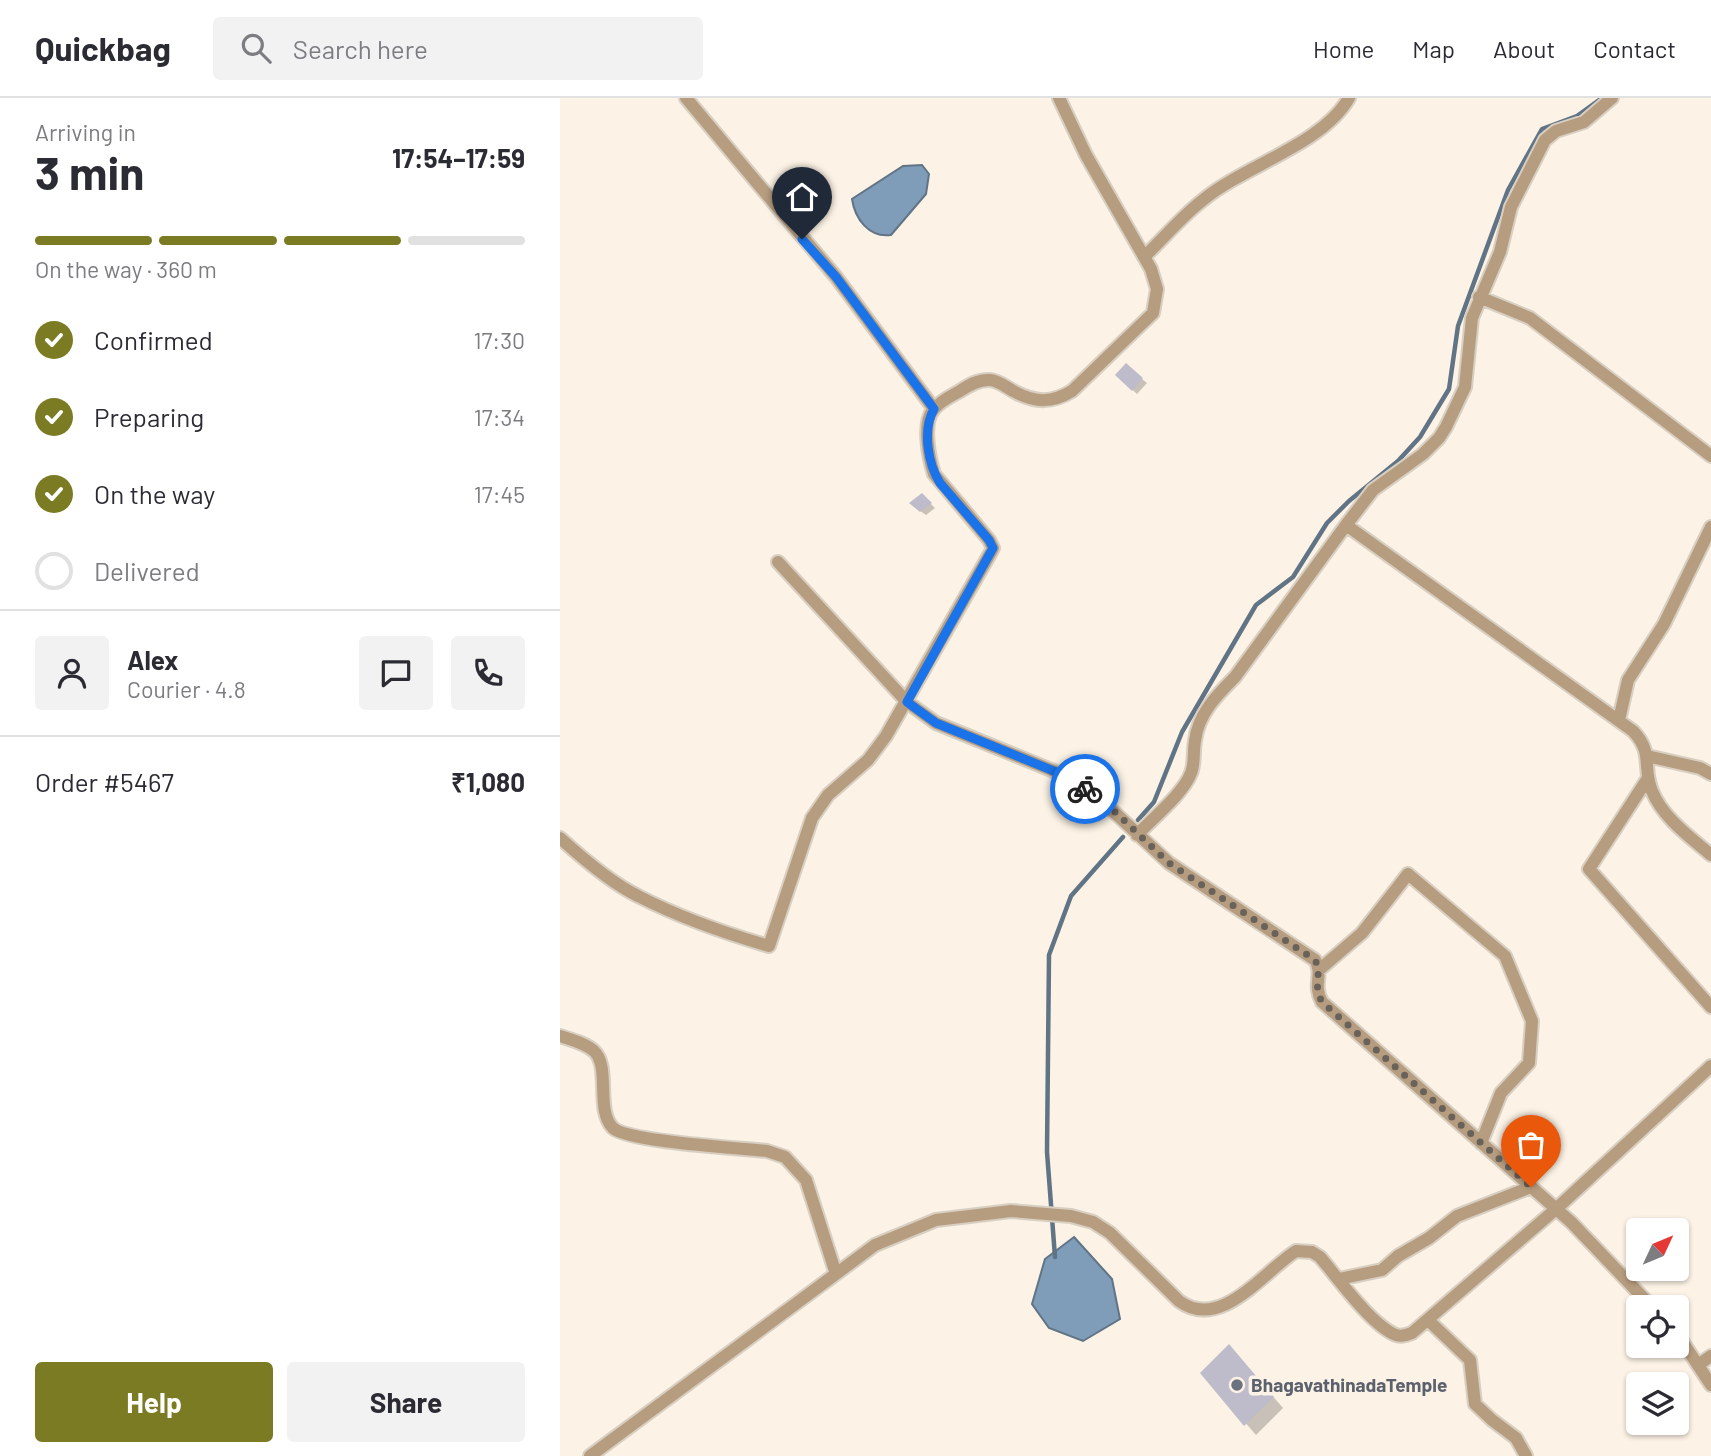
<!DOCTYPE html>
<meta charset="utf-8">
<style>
:root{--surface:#fff;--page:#f2f2f3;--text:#2b2b33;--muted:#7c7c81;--line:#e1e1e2;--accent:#7b7b23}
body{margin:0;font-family:Barlow,sans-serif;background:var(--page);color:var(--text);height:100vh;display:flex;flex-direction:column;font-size:26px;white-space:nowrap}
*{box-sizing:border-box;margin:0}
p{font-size:23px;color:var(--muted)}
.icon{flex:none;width:38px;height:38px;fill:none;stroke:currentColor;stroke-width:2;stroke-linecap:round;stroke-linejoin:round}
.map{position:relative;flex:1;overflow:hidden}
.panel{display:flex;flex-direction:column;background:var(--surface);width:560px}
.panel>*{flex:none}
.needle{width:46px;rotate:46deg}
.fabs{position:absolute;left:1066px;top:1120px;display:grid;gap:14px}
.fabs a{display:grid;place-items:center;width:63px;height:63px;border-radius:7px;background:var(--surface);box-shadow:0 2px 5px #0004;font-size:35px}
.pin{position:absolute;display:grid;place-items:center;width:60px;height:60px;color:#fff;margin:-72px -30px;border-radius:50% 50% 50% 0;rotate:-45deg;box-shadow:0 0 7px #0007}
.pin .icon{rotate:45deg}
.courier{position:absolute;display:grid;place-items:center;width:70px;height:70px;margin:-35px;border:5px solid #1a73e8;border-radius:50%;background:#fff;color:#222;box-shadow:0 2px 9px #0007}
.summary em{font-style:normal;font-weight:700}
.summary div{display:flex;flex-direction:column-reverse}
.summary{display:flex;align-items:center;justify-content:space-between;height:119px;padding:0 35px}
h1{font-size:46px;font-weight:700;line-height:52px}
.bar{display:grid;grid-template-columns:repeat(4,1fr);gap:10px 7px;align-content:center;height:84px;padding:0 35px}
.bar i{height:9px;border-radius:5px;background:var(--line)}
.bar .selected{background:var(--accent)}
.bar p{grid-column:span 4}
.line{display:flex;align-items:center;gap:18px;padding:0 35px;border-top:2px solid var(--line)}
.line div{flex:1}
.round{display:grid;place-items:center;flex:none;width:74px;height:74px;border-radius:7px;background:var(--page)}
ol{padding:0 35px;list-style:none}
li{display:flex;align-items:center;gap:21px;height:77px}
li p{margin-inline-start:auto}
li .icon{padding:7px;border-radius:50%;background:var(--accent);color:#fff;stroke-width:4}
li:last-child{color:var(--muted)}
li i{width:38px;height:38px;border:4px solid var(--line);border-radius:50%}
.cta{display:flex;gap:14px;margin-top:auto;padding:14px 35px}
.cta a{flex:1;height:80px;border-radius:7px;background:var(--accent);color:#fff;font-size:28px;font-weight:700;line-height:80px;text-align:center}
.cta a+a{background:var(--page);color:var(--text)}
header{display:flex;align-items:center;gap:42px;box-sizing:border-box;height:98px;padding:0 35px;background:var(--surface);border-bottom:2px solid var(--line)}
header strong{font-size:33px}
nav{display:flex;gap:38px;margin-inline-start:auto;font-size:24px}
.search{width:490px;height:63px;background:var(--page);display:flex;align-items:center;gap:18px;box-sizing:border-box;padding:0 24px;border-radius:7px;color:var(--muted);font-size:26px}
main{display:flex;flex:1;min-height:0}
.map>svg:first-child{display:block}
.water{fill:#7f9db9;stroke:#607486;stroke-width:2}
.shadow{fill:#0003}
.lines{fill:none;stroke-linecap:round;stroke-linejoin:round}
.stream{stroke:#607486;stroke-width:4.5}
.building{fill:#bebcca}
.street-casing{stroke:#d8cfc3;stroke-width:16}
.street{stroke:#b79d7f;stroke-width:12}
.done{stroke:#68625b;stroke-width:7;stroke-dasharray:0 12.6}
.route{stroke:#1a73e8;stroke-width:9}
.worship-dot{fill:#6b7280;stroke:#fcf2e5;stroke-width:2.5}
.labels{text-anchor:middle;stroke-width:7;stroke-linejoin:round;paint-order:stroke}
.worship-label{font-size:19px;font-weight:bold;fill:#5b616d;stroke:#fcf2e5;text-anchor:start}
</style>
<header>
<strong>Quickbag</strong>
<div class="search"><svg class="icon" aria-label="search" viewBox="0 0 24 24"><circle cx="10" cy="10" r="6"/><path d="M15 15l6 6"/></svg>Search here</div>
<nav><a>Home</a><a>Map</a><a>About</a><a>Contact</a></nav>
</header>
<main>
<section class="panel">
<div class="summary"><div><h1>3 min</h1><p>Arriving in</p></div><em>17:54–17:59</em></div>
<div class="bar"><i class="selected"></i><i class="selected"></i><i class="selected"></i><i></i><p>On the way · 360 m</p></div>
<ol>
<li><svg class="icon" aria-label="check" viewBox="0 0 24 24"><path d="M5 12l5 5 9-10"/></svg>Confirmed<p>17:30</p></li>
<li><svg class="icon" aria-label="check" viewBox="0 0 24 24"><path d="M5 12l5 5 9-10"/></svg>Preparing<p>17:34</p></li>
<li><svg class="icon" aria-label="check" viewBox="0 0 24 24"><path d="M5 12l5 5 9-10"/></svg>On the way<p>17:45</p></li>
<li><i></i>Delivered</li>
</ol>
<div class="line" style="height:126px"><a class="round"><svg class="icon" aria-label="person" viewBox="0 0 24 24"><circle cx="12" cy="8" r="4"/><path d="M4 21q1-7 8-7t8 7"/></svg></a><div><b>Alex</b><p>Courier · 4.8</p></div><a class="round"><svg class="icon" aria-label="chat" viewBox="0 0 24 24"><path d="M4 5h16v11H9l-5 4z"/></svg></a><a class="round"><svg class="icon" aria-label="phone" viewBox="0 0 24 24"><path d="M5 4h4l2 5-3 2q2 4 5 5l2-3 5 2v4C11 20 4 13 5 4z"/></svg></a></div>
<div class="line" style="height:91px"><div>Order #5467</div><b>₹1,080</b></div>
<div class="cta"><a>Help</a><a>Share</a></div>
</section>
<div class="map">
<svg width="1151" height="1358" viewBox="0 0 1151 1358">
<rect width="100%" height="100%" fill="#fcf2e5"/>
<path class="water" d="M362,67L369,76L366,96L331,137C309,140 295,121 292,101L343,68Z
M514,1139L552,1181L560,1221L523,1243L489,1230L472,1206L485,1161Z"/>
<path class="shadow" d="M557,277L582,281L587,285L577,296Z
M362,397L375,410L366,417L356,410Z
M679,1259L723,1310L696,1337L642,1275Z"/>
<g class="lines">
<path class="stream" d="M578,722L594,704L622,634L696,507L733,479L767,425L789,403L838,363L860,339L889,291L898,228L948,92L982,31L1017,18L1042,0
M495,1159L487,1054L489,857L511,798L563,739"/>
</g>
<path class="building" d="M566,265L583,280L572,293L555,277Z
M362,395L372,405L360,414L349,405Z
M669,1246L714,1299L684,1328L640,1275Z"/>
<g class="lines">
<g class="street-casing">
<path id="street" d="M126,0L276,179L374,311
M584,159C604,140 622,118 643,102C685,67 762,47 789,0
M919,199L970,220L1151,358
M786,427L813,392L863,356L879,340L886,329L905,289L912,220L940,154L951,109L985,42L996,33L1024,24L1052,0
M218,464L347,604L376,625L511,680L554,714L609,765L755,862C764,877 752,886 762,904L1011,1124L1092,1209
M1059,622L1068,582L1104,526L1151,429
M1087,658L1140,670L1151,676
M1088,680L1029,771L1151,909
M577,737C593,720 623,696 631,675C635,666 633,653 635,643C638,616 657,597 675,579L786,427L1073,633C1094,655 1082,669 1092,693C1103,720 1130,739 1151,757
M0,740C22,760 51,785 78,798C119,819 164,835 209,848L252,720L268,697L308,662L326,638L431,454L433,450L429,442L374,376C369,360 362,326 373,312C380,303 391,298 400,293C409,287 419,281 430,282C440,283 447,290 455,294C476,305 492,305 512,293L593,215L597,191L591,171L526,57L499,0
M759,872L802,835L848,776L945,858L972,923L969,965L941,995L921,1045
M0,938C12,942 25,945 34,953C51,969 35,1012 53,1030C68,1044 181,1050 207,1053L225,1059L246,1082L276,1176
M779,1181L822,1172L838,1158L869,1140L897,1118L971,1089
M868,1222L910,1262L915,1306L932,1322L956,1340L966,1358
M1116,1234L1151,1287
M1138,1267L1151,1258
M30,1358L315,1147L376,1122L451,1113L511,1118L533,1124L550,1135L619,1203C661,1234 704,1173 736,1153L752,1154L760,1159C778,1180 811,1227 836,1237C842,1239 846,1237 852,1235L996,1111L1151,968"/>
</g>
<use href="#street" class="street"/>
</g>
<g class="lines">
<path class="done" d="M525,691L554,713L609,765L755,862C763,877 752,886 762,904L971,1089"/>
<path class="route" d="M242,141L276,179L374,311C362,332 368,366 380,385L429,442L433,450L347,604L376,625L511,680L525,691"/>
</g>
<circle class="worship-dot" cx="677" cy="1287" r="7"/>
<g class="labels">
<g class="worship-label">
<text x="691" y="1294">BhagavathinadaTemple</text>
</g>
</g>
</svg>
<div class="fabs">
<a><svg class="needle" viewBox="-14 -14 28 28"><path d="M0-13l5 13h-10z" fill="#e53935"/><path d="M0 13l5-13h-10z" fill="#7c7c81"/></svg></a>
<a><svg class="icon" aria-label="locate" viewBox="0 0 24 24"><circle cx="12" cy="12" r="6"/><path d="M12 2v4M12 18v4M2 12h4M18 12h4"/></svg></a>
<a><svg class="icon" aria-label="layers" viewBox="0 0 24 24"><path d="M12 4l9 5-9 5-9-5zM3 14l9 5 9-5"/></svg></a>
</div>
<div class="pin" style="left:971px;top:1089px;background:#ea580c"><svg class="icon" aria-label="bag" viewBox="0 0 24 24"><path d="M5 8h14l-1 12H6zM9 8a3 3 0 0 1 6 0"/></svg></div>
<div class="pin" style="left:242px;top:141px;background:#1f2937"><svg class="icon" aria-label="home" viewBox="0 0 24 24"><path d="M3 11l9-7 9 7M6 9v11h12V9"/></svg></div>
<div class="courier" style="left:525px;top:691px"><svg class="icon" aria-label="bike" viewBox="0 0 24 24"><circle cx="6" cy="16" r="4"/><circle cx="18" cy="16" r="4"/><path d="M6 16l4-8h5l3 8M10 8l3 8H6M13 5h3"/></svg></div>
</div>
</main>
